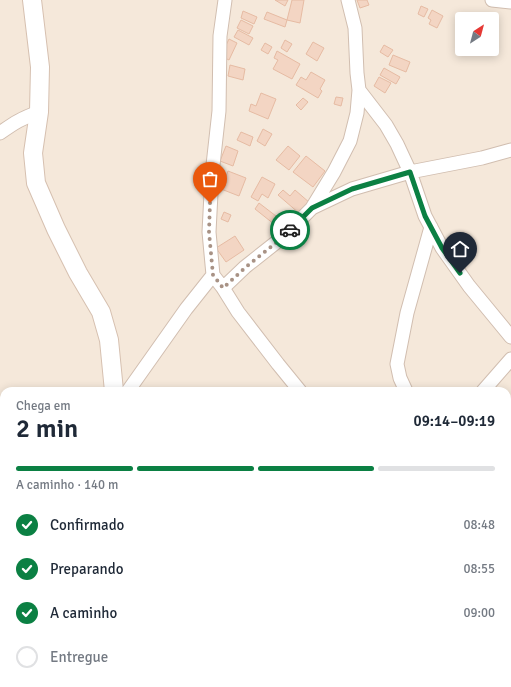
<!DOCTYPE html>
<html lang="pt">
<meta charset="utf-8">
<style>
:root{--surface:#fff;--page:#f6f6f7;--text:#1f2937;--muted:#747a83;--line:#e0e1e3;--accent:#0b8043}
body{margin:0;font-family:Signika,sans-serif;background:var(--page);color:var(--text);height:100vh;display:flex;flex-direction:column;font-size:15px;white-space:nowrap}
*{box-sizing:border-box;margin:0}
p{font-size:13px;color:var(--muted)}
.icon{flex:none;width:22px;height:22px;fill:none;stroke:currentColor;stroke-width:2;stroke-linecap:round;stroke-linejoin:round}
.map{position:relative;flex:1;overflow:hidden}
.details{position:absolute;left:0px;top:387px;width:511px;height:300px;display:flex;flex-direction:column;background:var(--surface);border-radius:12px 12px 0 0;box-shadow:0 2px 10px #0003}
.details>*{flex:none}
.needle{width:26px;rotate:36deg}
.tools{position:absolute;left:455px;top:12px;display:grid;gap:8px}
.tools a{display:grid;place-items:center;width:44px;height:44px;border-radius:4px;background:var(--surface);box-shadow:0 2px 10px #0003;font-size:20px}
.pin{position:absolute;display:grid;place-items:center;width:34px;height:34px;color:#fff;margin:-41px -17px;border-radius:50% 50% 50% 0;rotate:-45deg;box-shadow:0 0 4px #0007}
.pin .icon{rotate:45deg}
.courier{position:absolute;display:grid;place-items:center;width:40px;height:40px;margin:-20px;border:3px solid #0b8043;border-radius:50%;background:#fff;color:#222;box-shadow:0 1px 5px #0007}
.head em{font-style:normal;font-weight:600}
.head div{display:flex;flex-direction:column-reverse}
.head{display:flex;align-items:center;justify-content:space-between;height:68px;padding:0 16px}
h1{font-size:26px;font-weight:600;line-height:30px}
.bar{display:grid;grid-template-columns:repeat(4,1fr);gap:6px 4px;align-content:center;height:48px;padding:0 16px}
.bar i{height:5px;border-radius:3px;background:var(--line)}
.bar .active{background:var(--accent)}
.bar p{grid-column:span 4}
ol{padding:0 16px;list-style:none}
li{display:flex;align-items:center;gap:12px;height:44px}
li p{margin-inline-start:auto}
li .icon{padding:4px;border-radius:50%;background:var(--accent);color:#fff;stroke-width:4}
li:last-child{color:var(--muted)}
li i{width:22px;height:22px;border:2px solid var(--line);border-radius:50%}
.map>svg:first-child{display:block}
.residential{fill:#f5e8da;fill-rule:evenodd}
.building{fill:#f3d5c3;stroke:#e6bba3}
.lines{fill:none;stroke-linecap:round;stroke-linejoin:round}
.street-casing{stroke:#d1beb0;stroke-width:15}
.secondary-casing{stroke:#d6c0b0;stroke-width:20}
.street{stroke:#fff;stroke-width:13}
.secondary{stroke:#fff;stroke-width:18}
.done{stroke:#a89285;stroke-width:4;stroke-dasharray:0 7.2}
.route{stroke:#0b8043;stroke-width:5}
</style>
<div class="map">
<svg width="511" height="687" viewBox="0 0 511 687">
<rect width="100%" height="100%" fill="#fdf6ec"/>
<path class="residential" d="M0,0H511V687H0ZM462,19H492V49H462ZM4,391H507V683H4Z"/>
<path class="building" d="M275,0H288L285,6Z
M292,0H304L300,23L287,20Z
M357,0H367L369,5L360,8Z
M421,6L428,9L424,17L418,14Z
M432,10L443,16L437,28L429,24L431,20L428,18Z
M243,11L257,17L254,24L241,18Z
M267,12L287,20L285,27L264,19Z
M241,20L253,26L249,34L237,28Z
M238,30L253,38L249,45L234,37Z
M229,39L237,43L229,60L221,56Z
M285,40L292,44L287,52L281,48Z
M313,42L324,48L317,61L306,54Z
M265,43L272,47L268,54L261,50Z
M384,45L393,50L388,57L380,52Z
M277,51L300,64L292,79L273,69L278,60L274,58Z
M393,55L410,62L406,72L389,65Z
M230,65L245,69L243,80L228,76Z
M384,68L400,77L396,84L380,75Z
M311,72L325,80L320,89L322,91L318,98L296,85L301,77L306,80Z
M379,77L391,83L385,93L374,86Z
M261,93L276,99L268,119L249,111L251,104L256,106Z
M336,97L343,98L341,106L334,104Z
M303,98L308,102L301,110L296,105Z
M263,129L272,134L265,146L257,141Z
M241,132L253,137L250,146L237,140Z
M226,146L238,151L233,166L220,161Z
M288,146L300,156L289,170L276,160Z
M306,156L325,171L313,187L293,172Z
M228,171L246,178L239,196L221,189Z
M262,177L275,184L268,198L262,194L258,201L251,197Z
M283,190L290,196L295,190L310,203L300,214L278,195Z
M259,203L289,226L284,232L255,209Z
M224,212L231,215L228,222L221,219Z
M235,236L244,250L226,262L216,248Z"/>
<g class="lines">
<g class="street-casing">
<path id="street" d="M225,0L220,36L219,111L212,174L209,232L213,275L223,288L238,312L278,364L300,391
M492,0L511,2
M359,90L386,125L397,144L410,172L425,216L442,248L469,286L511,337
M0,133C14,123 22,118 39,112
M312,208L352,189L410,172L482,158L511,150
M223,288L245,267L283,237L312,208L334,172L350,141L357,113L359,90L357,73L355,28L348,0
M128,391L186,309L213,275
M406,391L400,378L397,364L407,313L431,227
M483,391L511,359
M0,448L4,456
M0,619L4,614
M153,683L157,687
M436,683L437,687
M505,683L507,687
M173,687L178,683
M332,687L333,683"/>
</g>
<g class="secondary-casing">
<path id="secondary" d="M32,0L40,67L39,112L33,153L36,183L56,229L78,273L101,312L109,340L114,391
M0,668L4,658"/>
</g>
<use href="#street" class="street"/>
<use href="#secondary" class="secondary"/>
</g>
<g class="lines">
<path class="done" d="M210,203L209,232L213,275L223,288L246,267L283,237L290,230"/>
<path class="route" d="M290,230L312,208L352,189L410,172L425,216L442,248L460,273"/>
</g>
</svg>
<div class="tools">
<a><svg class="needle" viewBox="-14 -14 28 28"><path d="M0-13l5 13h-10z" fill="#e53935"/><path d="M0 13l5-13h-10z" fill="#747a83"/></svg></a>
</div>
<div class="pin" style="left:210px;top:203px;background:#ea580c"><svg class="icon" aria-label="bag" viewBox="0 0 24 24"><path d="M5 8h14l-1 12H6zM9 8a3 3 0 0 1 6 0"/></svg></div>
<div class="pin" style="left:460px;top:273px;background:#1f2937"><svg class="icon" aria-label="home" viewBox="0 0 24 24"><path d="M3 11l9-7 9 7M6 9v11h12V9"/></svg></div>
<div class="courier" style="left:290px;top:230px"><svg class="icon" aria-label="car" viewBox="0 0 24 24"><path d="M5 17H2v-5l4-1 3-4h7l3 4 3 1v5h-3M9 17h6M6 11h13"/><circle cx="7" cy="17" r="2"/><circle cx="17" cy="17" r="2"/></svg></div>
<section class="details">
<div class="head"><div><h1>2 min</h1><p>Chega em</p></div><em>09:14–09:19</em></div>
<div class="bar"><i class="active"></i><i class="active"></i><i class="active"></i><i></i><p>A caminho · 140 m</p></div>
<ol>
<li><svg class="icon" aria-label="check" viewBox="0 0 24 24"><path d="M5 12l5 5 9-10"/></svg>Confirmado<p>08:48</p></li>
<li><svg class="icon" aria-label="check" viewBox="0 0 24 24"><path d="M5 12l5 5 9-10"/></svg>Preparando<p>08:55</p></li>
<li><svg class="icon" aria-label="check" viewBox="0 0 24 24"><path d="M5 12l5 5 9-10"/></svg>A caminho<p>09:00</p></li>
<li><i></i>Entregue</li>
</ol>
</section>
</div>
